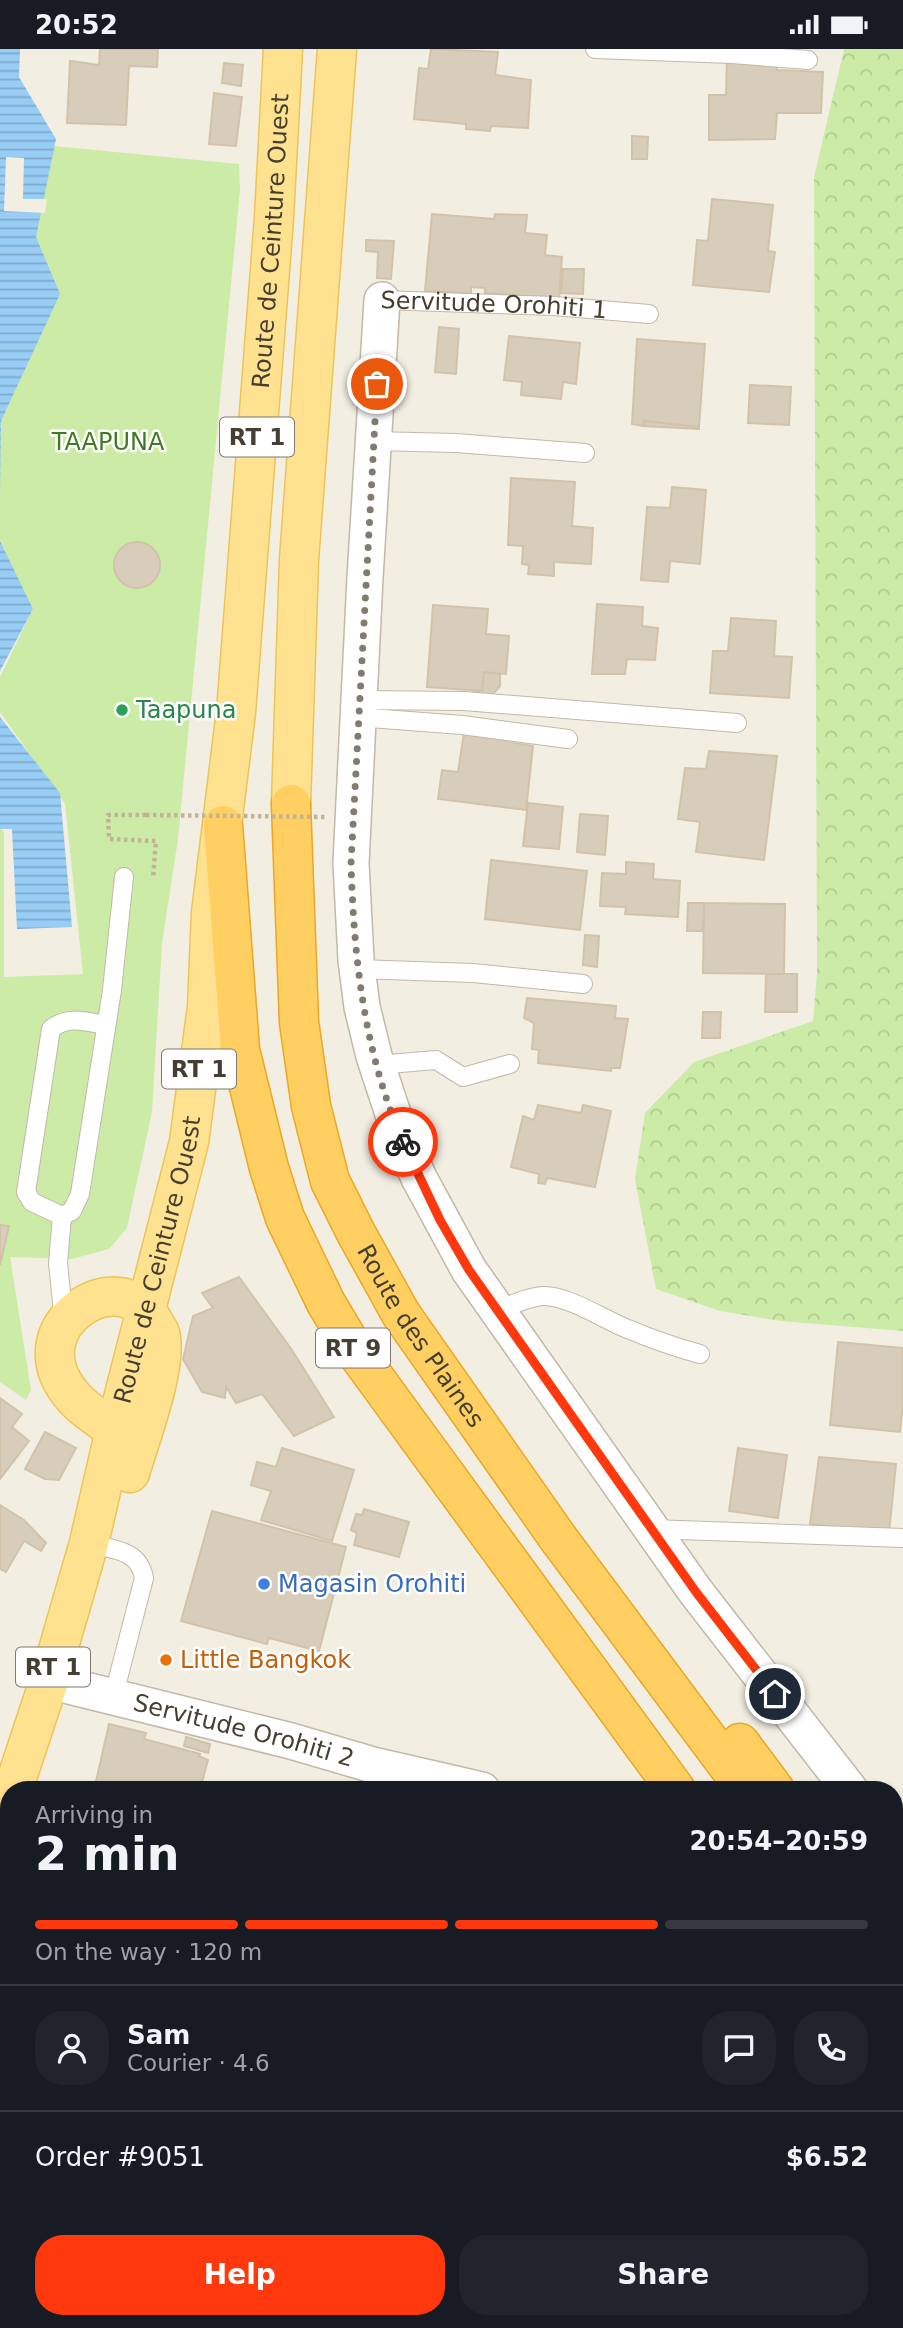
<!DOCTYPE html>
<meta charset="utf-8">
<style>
:root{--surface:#171b24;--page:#20242c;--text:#f1f3f6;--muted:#9ea1a6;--line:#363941;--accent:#ff380d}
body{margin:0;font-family:"DejaVu Sans",sans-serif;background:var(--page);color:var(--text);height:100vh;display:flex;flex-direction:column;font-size:26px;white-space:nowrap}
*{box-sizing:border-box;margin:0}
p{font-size:23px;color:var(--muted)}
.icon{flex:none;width:38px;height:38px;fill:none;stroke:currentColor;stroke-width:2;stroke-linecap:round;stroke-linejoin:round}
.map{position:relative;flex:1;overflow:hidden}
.drawer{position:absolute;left:0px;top:1732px;width:903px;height:548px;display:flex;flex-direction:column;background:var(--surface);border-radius:28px 28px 0 0;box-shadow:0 4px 10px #0003}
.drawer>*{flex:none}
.pin{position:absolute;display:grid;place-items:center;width:60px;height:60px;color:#fff;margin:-30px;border:4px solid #fff;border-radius:50%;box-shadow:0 2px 7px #0007}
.courier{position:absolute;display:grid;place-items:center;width:70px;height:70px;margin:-35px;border:5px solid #ff380d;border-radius:50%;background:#fff;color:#222;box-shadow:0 2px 9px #0007}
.head em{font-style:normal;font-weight:800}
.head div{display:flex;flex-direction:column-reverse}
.head{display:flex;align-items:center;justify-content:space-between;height:119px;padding:0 35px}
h1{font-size:46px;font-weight:800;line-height:52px}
.bar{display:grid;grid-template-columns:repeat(4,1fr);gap:10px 7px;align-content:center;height:84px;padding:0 35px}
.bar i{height:9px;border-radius:5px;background:var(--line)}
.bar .active{background:var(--accent)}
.bar p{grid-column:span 4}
.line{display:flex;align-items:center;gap:18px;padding:0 35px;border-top:2px solid var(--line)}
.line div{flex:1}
.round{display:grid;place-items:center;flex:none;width:74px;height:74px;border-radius:28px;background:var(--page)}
.primary-button{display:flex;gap:14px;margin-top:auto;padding:14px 35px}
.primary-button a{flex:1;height:80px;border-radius:28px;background:var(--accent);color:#fff;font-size:28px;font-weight:800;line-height:80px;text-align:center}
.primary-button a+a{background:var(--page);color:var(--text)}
.status{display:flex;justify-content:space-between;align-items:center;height:49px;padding:0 35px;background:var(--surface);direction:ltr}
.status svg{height:19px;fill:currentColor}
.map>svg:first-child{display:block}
.forest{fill:url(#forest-crowns)}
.park{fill:#cbeba7}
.water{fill:url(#water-rules)}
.pier{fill:#f3eee2}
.building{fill:#d8cdba;stroke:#d1c3aa;stroke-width:2}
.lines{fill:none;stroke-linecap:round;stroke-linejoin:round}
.lane-casing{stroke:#c2b9a7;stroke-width:20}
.street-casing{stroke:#c2b9a7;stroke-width:38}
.primary-casing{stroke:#eec456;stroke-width:41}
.highway-casing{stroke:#eba725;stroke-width:41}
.path{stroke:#c2b394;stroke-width:4.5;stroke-dasharray:3.5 3.5;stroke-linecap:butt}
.lane{stroke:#fff;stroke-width:18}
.street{stroke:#fff;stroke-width:35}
.primary{stroke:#ffe28f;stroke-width:38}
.highway{stroke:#ffcf61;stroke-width:38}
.path-bridge{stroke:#c2b394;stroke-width:4.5;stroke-dasharray:3.5 3.5;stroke-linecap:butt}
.done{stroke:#827c70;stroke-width:7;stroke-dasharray:0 12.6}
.route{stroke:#ff380d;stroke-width:9}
.leisure-dot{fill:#2e9e5b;stroke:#fff;stroke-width:2.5}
.shop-dot{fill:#3f7fe0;stroke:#fff;stroke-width:2.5}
.food-dot{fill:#e8710a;stroke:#fff;stroke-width:2.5}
.labels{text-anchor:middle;stroke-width:5;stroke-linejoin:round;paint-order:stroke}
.shield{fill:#fff;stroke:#7d7870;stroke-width:2}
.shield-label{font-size:23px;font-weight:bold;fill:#453e32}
.street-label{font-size:24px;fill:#453e32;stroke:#fff}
.park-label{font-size:24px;fill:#417b21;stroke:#fff}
.leisure-label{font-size:24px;fill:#27864d;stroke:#fff;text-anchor:start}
.shop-label{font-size:24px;fill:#366cbe;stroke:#fff;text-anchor:start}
.food-label{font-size:24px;fill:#c56008;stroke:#fff;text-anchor:start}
</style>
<div class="status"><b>20:52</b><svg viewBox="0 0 49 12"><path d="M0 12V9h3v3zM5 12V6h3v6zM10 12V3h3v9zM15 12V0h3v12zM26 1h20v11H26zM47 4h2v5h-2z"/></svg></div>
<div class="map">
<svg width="903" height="2279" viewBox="0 0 903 2279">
<defs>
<pattern id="forest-crowns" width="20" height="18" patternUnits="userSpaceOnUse" patternTransform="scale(1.75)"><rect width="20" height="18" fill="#cbeba7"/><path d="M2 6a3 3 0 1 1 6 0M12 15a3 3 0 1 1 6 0" fill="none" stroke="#b0cb90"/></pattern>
<pattern id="water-rules" width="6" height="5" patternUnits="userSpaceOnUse" patternTransform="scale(1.75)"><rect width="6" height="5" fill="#98cdf6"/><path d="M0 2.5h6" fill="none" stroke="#7ea8c8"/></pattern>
</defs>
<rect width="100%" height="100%" fill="#f3eee2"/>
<path class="forest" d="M844,0H903V1282L781,1272L720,1262L656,1240L635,1130L645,1064L694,1013L813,972L817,924L814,128Z"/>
<path class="park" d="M43,96L239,115L240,141L178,790L162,894L152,1063L127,1179L109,1200L72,1210L10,1208L31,1341L26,1351L0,1333V778L4,783V928L83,925L65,755L0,663V628L33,560L0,505V357L26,177Z"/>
<path class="water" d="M0,0H20L19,28L56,90L36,188L60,245L1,372L0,446Z
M0,492L33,560L0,622Z
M0,668L60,744L72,878L17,880L12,780H0Z"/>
<path class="pier" d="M6,108L24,109L23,150H47L45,164L4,162Z"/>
<path class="building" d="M100,0H158L157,18L129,17L126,76L67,74L70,12L99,16Z
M431,0L498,3L495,26L531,31L528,79L491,77L490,82L466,80V75L414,70L419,19L428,20Z
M727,8L778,10L777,21L823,23L821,64H777L775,90L709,91V46H726Z
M224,14L243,16L241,37L222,34Z
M214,44L242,48L236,97L209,95Z
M632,87L648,88L647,110H632Z
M712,150L773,156L768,202L775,203L769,243L693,236L697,191L708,192Z
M432,165L494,170L495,165L527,166L525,184L547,186L545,206L562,208L559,249L485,244V239L471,238V244L425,242Z
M366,191L394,192L391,230L377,229L378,203L366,202Z
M563,220H584L583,245L561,244Z
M439,278L459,280L456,325L435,323Z
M509,287L580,294L576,335L563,333L561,350L521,346L522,333L504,331Z
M637,290L705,295L699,378L644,372L643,377L632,375Z
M750,336L791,338L789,376L748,374Z
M644,372L699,378V380L643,377Z
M511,429L575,433L572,477L593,479L591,515L554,513V527L528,525L529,516L522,515L523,497L508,496Z
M672,438L706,441L700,515L670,512L668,533L641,531L647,458L670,459Z
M114 516a23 23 0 1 1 46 0a23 23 0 1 1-46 0Z
M597,555L643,558L642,577L658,579L655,611L627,610L625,625H592Z
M433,556L488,560L486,585L509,587L506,625L484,623L482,642L427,638Z
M731,569L776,572L774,607L792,608L789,649L710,644L713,602H728Z
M484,623L500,625V637L492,646L471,645L473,642H482Z
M464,684L514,689V694L533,697L526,761L438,750L442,721L458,723Z
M709,702L777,707L764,811L696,803L700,773L678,770L685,719L706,720Z
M528,754L563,758L559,800L523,797Z
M580,765L608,767L605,806L577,803Z
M491,811L587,822L580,881L485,870Z
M626,813L654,815L653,830L680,832L678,868L625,865L626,858L600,857L602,824L626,825Z
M688,854H704L703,882H687Z
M704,854L785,855L784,925L703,924Z
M585,886L599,887L597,918L583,916Z
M766,925H797V963H765Z
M527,949L616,957L615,969L628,970L620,1019H611V1022L538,1014L539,1001L532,1000L534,974L524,969Z
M703,963H721L720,989H702Z
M538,1056L581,1064L583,1056L611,1062L595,1138L547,1129L545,1135L538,1134L539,1125L511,1118L523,1067L534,1071Z
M0,1176L9,1177L0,1216Z
M239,1228L292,1301L334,1368L294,1387L262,1345L236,1354L226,1338L225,1349L202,1343L183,1310L193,1267L213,1259L202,1244Z
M838,1293L903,1299V1355L900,1383L830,1376Z
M0,1349L22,1365L12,1378L29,1392L0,1430Z
M45,1383L76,1399L59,1431L45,1430L25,1420Z
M282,1399L354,1421L332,1492L261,1471L271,1442L251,1436L257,1413L276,1418Z
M738,1399L787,1406L778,1469L729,1462Z
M819,1408L896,1415L889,1484L810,1475Z
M0,1456L24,1471L46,1494L41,1502L24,1492L6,1523L0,1520Z
M364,1460L409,1473L399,1508L354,1496L357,1484L351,1481L356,1465L362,1466Z
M212,1462L346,1498L319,1602L269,1589L267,1595L181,1572Z
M109,1675L146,1684L144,1690L200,1705L199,1707L208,1711L200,1741H94Z
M186,1688L210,1695L208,1704L184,1697Z
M0,2151H9V2184H0Z
M0,2187H9V2272H84V2279H0Z
M107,2272H125L124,2279H107Z
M201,2272H213V2277L261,2279H201Z
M335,2272H422L421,2279H350L335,2277Z
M850,2272H881L879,2279H849Z
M883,2272L903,2276V2279H882Z"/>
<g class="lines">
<g class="lane-casing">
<g id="lane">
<path d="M595,0L732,5L808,11"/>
<path id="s1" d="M382,251L554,257L649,265"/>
<path d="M373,392L456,394L585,404"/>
<path d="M358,651L464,652L737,674"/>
<path d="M357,668L462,676L568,690"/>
<path d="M357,920L473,924L583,935"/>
<path d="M377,1016L436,1011L463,1028L510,1015"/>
<path d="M62,1167L72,1162L80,1145L112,941L124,828"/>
<path d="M62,1167L32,1153L26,1143L51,980C68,966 87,973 106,976"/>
<path d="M62,1167L58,1214L64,1273"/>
<path d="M497,1262C512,1256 527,1248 543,1247C566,1246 602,1269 623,1278C649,1289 674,1298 700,1305"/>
<path d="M651,1480L903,1489"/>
<path d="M89,1494C113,1501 139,1500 144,1529L113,1649"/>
</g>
</g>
<g class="street-casing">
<g id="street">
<path d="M382,251L365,529L351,814L356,911L362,958L374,1007L400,1086L419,1129L469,1221L696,1543L850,1741"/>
<path id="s2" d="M49,1632L291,1692L373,1716L482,1741"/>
<path d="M894,1791L903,1798"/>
<path d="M0,2123L9,2124"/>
<path d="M894,2245L903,2246"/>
</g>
</g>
<g class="primary-casing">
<g id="primary">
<path d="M291,755L299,511L337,0"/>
<path d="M115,1381C100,1370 81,1359 70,1344C16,1275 121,1213 152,1270C155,1276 161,1283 161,1289C166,1322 140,1390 130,1424"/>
<path id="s3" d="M13,1741L49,1632L89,1494L115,1381L189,1093L207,958L211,864L236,663L274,169L283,0"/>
<path d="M0,1783L9,1755"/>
</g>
</g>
<g class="highway-casing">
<g id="highway">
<path id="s4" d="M291,755L299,973L311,1057L330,1132L356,1184L401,1265L558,1489L746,1741"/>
<path d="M223,776L240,1001L269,1119L285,1169L326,1254L353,1299L676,1741"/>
<path d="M740,1694L775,1741"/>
<path d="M894,1898L903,1909"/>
<path d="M894,1939L903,1953"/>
<path d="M894,2044L903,2056"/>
</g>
</g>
<path class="path" d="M146,766H108L109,790L156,792L153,829"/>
<use href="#lane" class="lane"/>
<use href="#street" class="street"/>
<use href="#primary" class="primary"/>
<use href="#highway" class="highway"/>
<path class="path-bridge" d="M146,766L328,768"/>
</g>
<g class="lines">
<path class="done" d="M377,335L351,814C354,912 364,1002 403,1093"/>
<path class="route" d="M403,1093L440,1171L469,1221L696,1543L775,1645"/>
</g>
<circle class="leisure-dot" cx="122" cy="661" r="7"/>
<circle class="shop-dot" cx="264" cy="1535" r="7"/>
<circle class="food-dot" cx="166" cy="1611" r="7"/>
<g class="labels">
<g class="shield">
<rect x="220" y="368.5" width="74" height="39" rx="5"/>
<rect x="162" y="1000.5" width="74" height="39" rx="5"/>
<rect x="316" y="1279.5" width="74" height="39" rx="5"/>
<rect x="16" y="1598.5" width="74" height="39" rx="5"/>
</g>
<g class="shield-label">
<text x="257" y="396">RT 1</text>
<text x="199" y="1028">RT 1</text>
<text x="353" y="1307">RT 9</text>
<text x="53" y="1626">RT 1</text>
</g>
<g class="street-label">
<text dy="8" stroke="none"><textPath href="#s3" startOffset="1577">Route de Ceinture Ouest</textPath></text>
<text dy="8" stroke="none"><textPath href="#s1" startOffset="112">Servitude Orohiti 1</textPath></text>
<text dy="8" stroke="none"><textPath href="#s3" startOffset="550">Route de Ceinture Ouest</textPath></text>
<text dy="8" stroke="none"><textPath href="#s4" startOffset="560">Route des Plaines</textPath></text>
<text dy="8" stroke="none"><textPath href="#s2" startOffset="201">Servitude Orohiti 2</textPath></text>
</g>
<g class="park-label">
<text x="108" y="401">TAAPUNA</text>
</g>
<g class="leisure-label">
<text x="136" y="669">Taapuna</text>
</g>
<g class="shop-label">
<text x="278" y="1543">Magasin Orohiti</text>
</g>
<g class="food-label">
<text x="180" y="1619">Little Bangkok</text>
</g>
</g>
</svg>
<div class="pin" style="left:377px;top:335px;background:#ea580c"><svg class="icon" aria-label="bag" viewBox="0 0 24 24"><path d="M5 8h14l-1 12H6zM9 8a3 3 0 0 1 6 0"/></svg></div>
<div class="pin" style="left:775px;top:1645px;background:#1f2937"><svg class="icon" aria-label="home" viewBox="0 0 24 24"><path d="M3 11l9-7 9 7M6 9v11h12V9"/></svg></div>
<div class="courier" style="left:403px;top:1093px"><svg class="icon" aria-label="bike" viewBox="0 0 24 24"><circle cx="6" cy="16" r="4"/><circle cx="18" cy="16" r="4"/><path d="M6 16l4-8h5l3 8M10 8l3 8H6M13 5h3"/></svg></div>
<section class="drawer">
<div class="head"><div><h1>2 min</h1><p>Arriving in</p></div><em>20:54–20:59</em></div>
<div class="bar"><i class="active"></i><i class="active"></i><i class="active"></i><i></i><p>On the way · 120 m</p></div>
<div class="line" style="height:126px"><a class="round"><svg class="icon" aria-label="person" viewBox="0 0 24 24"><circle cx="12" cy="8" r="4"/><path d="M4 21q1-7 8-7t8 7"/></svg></a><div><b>Sam</b><p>Courier · 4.6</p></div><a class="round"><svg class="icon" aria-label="chat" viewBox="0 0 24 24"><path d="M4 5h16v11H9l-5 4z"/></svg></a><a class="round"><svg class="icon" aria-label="phone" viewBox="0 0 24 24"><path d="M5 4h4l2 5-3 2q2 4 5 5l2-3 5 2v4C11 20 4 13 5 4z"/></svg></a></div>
<div class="line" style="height:91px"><div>Order #9051</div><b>$6.52</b></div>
<div class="primary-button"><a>Help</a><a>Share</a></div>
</section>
</div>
